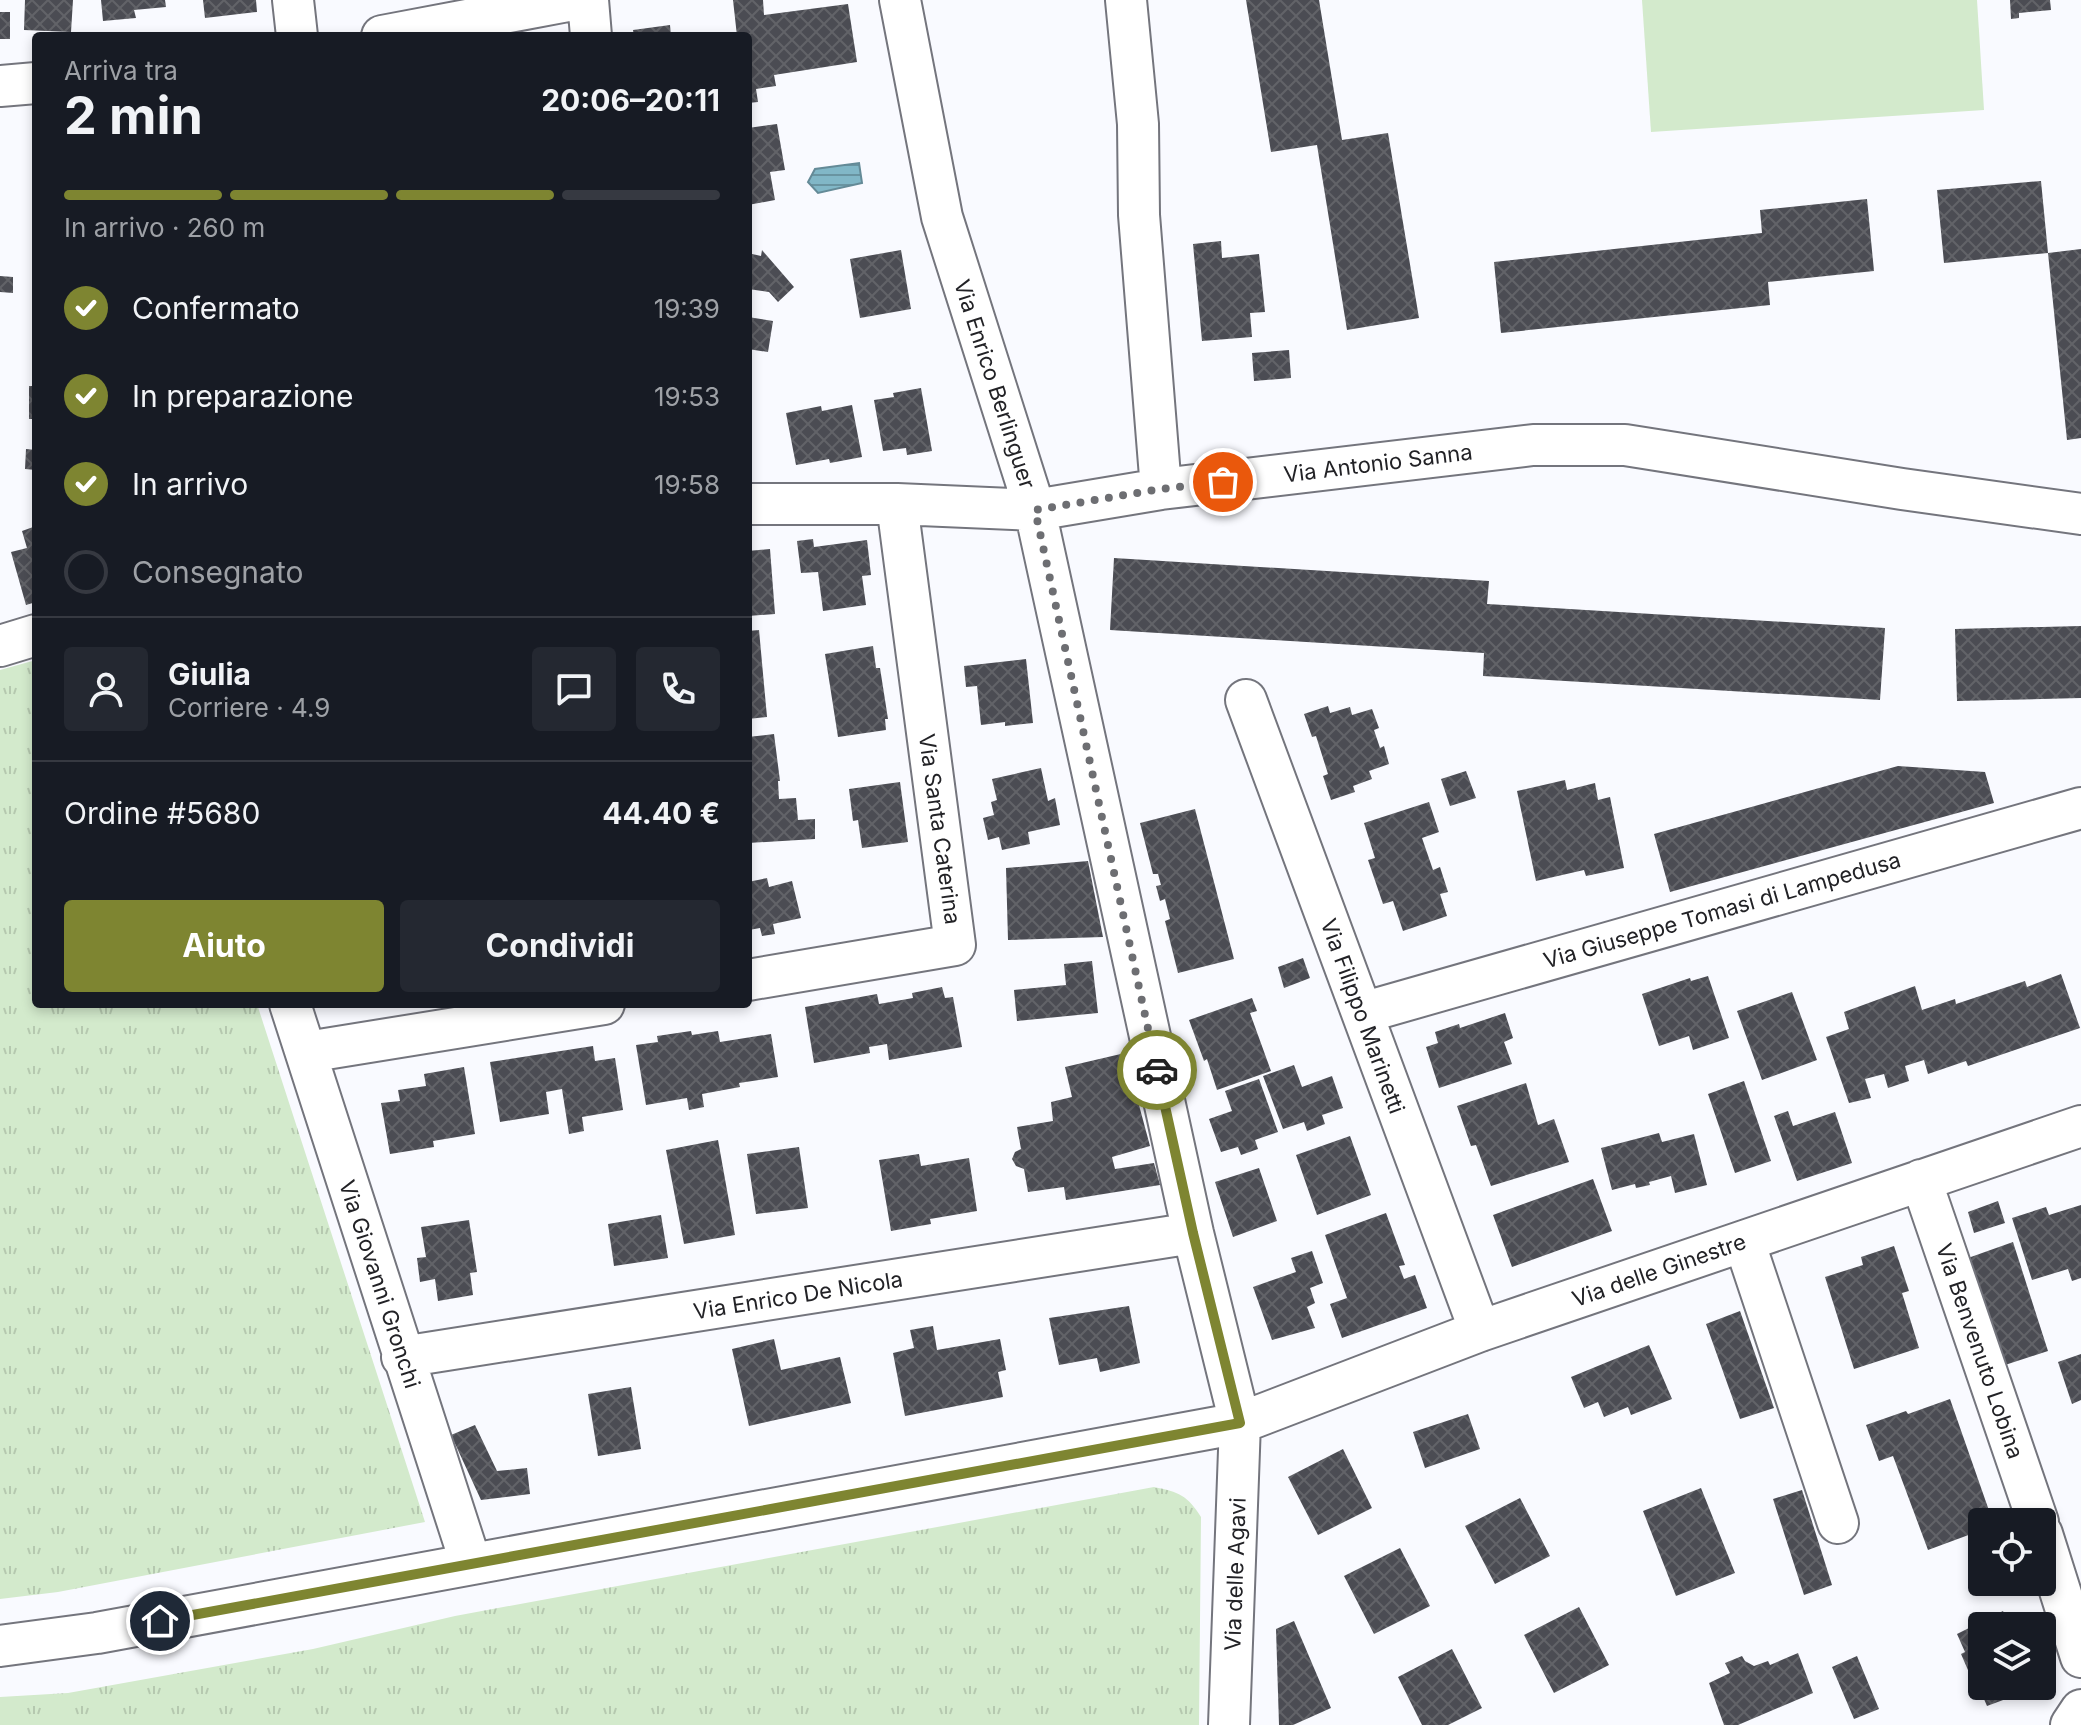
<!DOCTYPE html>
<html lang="it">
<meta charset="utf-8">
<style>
:root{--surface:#171b24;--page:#242831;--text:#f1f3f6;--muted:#9ea1a6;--line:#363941;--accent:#7e8531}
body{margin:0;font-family:Inter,sans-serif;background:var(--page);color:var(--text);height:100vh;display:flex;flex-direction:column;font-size:30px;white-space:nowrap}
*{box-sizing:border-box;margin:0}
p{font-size:26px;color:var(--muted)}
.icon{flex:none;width:44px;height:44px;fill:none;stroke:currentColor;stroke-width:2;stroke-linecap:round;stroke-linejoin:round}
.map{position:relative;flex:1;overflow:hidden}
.sheet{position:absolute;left:32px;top:32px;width:720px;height:976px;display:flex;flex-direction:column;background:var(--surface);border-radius:8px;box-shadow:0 4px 12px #0003}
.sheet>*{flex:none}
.fabs{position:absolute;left:1968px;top:1508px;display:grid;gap:16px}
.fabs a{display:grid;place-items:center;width:88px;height:88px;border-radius:8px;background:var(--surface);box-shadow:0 4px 12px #0003;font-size:40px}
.pin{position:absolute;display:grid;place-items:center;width:68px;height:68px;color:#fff;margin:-34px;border:4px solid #fff;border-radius:50%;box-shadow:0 2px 8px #0007}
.courier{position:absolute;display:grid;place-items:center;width:80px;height:80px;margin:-40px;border:6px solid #7e8531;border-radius:50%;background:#fff;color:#222;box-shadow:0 2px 10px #0007}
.summary em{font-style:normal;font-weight:700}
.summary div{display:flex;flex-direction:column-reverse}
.summary{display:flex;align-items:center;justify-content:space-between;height:136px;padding:0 32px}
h1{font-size:52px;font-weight:700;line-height:60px}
.bar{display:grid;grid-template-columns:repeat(4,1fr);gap:12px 8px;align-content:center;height:96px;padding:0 32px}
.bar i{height:10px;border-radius:6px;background:var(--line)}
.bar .on{background:var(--accent)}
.bar p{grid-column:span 4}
.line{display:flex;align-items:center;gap:20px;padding:0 32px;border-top:2px solid var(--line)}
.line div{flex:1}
.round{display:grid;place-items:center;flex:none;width:84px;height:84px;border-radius:8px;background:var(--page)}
ol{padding:0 32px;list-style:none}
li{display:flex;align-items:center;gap:24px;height:88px}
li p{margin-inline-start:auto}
li .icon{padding:8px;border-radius:50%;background:var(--accent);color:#fff;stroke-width:4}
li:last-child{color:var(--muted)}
li i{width:44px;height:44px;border:4px solid var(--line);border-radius:50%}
.primary-button{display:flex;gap:16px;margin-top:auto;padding:16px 32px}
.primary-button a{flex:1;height:92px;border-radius:8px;background:var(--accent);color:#fff;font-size:32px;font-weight:700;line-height:92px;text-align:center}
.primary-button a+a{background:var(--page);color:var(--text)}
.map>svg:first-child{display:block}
.grass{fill:url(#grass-tufts)}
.park{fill:#d3eacc}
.water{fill:url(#water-rules);stroke:#648a97;stroke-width:2}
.building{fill:url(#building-cross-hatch)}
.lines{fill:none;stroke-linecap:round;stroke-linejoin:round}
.minor-casing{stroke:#74757d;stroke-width:44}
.minor{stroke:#fff;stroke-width:40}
.done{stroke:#6d6e72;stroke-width:8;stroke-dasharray:0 14.4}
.route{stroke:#7e8531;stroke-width:10}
.labels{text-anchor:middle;stroke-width:8;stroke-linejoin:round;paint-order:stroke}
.street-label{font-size:22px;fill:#222226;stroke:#fff}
</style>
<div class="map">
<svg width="2081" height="1725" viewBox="0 0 2081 1725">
<defs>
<pattern id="grass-tufts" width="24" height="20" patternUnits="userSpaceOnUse" patternTransform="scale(2)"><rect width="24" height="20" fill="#d3eacc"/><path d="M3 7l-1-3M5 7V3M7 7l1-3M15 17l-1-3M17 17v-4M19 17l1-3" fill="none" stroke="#b5c8af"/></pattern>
<pattern id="water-rules" width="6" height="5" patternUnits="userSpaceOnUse" patternTransform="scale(2)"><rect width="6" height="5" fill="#81b7c7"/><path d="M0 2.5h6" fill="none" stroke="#6994a1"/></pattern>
<pattern id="building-cross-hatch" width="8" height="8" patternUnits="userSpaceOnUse" patternTransform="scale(2)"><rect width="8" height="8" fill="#4b4c53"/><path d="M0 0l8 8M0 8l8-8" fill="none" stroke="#626368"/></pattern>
</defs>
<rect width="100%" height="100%" fill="#f9faff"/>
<path class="grass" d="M36,660V1004H257L425,1522L58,1592L0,1599V670Z
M1154,1487C1179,1492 1187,1495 1201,1517L1199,1725H0V1697L68,1693L313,1649L455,1616Z"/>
<path class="park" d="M1642,0H1977L1984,110L1651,132Z"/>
<path class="water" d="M859,163L862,183L818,193L808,182L815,169Z"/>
<path class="building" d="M25,0H73L71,32L24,30Z
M101,0H165L166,7L134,10L136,18L103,21Z
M203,0H256L257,12L205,18Z
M733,0H763L764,15L848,4L857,62L774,75L776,86L756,89L758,102L748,103V36H737Z
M1246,0H1319L1342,140L1388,133L1419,318L1347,330L1317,145L1271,152Z
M2010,0H2050L2051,10L2019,13V18L2011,19Z
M0,12H10V39H0Z
M670,25L671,36H634L633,30Z
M777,124L785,170L770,172L775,200L748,205V128Z
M2041,181L2048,253L2081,249V438L2067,440L2048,253L1944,263L1937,190Z
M1867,199L1874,271L1768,282L1770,305L1501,333L1494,262L1762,233L1760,210Z
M1221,241L1222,258L1259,254L1265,312L1250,313L1252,337L1202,341L1193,244Z
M762,250L794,287L778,302L769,292L748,289V253L761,256Z
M901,250L911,309L860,318L850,259Z
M0,276L13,277V293L0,292Z
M748,317L773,321L768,352L748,349Z
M1289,350L1291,378L1254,381L1252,353Z
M29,386H36V419H29Z
M921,388L932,451L907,455L906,448L883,451L874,400L894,397L893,393Z
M852,405L862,457L830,463L829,459L796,465L786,413L821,406L822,411Z
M26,449L36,450V470L25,469Z
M36,526V602L26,605L11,552L27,548L22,531Z
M813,539L814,547L867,540L871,575L862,576L866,605L823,611L818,572L801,573L797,541Z
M770,549L775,614L748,616V551Z
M1114,558L1489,581L1487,604L1885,628L1880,700L1483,676L1484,653L1110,630Z
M2081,626V698L1957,701L1955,629Z
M759,630L767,717L748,719V631Z
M873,646L876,668H880L888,719H885L886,730L838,737L825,654Z
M1026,659L1033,723L1005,726V722L981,725L977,686L966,687L964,666Z
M1328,706L1330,713L1350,707L1352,715L1372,709L1379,728L1374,730L1380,748L1384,746L1389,764L1369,771L1372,779L1353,786L1355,792L1331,800L1323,776L1328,774L1316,736L1312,737L1304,714Z
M774,734L780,781H778L779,799L796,798L798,820L815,819V839L748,843V737Z
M1898,766L1985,772L1994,803L1670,892L1654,834Z
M1041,768L1048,801L1055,798L1060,825L1028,832L1030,844L1002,850L999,837L988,840L983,818L994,815L991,802L997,800L992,779Z
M1466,771L1476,798L1450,806L1441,779Z
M1565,780L1567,790L1595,783L1598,800L1610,797L1624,868L1586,876L1584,870L1536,881L1517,791Z
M900,782L908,842L862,848L858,820L853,821L849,789Z
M1429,802L1439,832L1422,838L1433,870L1440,867L1448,892L1440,894L1447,916L1403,931L1393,901L1383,904L1368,860L1375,858L1364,823Z
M1195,809L1234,959L1178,973L1165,921L1170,919L1165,899L1160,901L1156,886L1161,885L1158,874H1153L1140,823Z
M1088,861L1103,937L1008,940L1006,868Z
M767,878L769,887L792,881L801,918L773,924L775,934L762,936L760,928L749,930L748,925V882Z
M1303,958L1310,978L1284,988L1278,967Z
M1092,961L1098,1013L1017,1021L1014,990L1066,985L1064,964Z
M2061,974L2080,1028L1968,1066L1966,1061L1928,1074L1924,1060L1905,1066L1909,1081L1888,1088L1884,1074L1865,1079L1871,1098L1849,1103L1826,1037L1849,1029L1844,1012L1915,986L1922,1010L1955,999L1956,1004L2025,981L2027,987Z
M1708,976L1729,1038L1693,1050L1689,1036L1659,1046L1642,994L1690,978L1691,981Z
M942,987L945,998L953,997L962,1047L889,1060L887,1044L869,1047L870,1053L814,1063L805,1007L877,994L879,1004L913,998L912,993Z
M1792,992L1817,1060L1762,1080L1737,1011Z
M1252,998L1257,1011L1250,1013L1271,1071L1217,1090L1207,1059L1204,1061L1189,1020Z
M1505,1013L1513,1038L1504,1042L1512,1064L1439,1088L1426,1047L1438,1043L1435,1032L1459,1024L1460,1028Z
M691,1031L692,1035L718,1031L720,1042L771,1034L778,1077L739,1083L740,1087L702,1094L704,1107L689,1110L687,1098L646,1105L636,1045L658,1042L657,1036Z
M593,1046L595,1061L615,1058L623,1110L582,1117L584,1131L569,1134L562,1089L546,1092L549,1114L500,1122L490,1062Z
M1125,1053L1150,1146L1112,1157L1115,1169L1154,1163L1160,1185L1066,1200L1064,1187L1028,1192L1024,1169L1016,1166L1012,1159L1015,1152L1021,1149L1017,1127L1053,1121L1051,1102L1072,1097L1065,1067Z
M1294,1065L1302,1087L1332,1076L1343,1108L1322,1115L1325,1124L1307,1131L1304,1122L1283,1129L1263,1076Z
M464,1067L475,1134L433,1141L434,1147L390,1154L381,1103L400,1101L398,1090L426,1086L424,1074Z
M1259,1079L1278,1132L1255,1140L1258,1149L1241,1155L1238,1147L1221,1152L1209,1119L1232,1111L1225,1091Z
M1744,1081L1771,1161L1735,1173L1708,1094Z
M1526,1083L1538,1125L1554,1119L1569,1162L1491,1186L1476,1145L1471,1146L1457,1106Z
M1788,1111L1793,1126L1835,1112L1852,1163L1797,1181L1774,1116Z
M1659,1133L1662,1142L1694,1134L1707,1185L1675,1193L1671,1176L1649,1182L1650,1185L1636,1188L1635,1184L1612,1190L1601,1148Z
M1350,1136L1371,1195L1317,1215L1296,1155Z
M718,1140L735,1235L684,1244L666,1150Z
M799,1147L808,1208L756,1214L747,1154Z
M919,1154L921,1166L969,1158L977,1211L930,1219L931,1224L891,1231L879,1160Z
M1259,1168L1277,1221L1233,1237L1215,1182Z
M1593,1179L1612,1231L1512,1267L1493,1215Z
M1998,1201L2005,1223L1974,1233L1968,1212Z
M2081,1205V1278L2072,1281L2068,1269L2032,1280L2012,1218L2046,1207L2049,1215Z
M1386,1213L1405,1265L1399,1266L1404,1279L1415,1275L1427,1308L1342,1338L1330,1304L1347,1298L1325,1235Z
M661,1215L668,1258L614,1266L608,1224Z
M469,1220L477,1272L470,1273L473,1295L438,1301L435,1279L420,1282L417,1258L426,1257L421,1227Z
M2013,1242L2048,1351L2005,1365L1968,1258Z
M1894,1246L1909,1291L1902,1293L1919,1348L1854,1369L1825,1277L1863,1265L1861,1257Z
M1312,1251L1323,1283L1310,1288L1315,1303L1307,1307L1315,1328L1272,1340L1253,1287L1296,1272L1291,1258Z
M1129,1306L1140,1363L1100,1372L1097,1358L1059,1365L1049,1318Z
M1740,1311L1774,1408L1740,1419L1706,1324Z
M933,1326L937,1350L1000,1339L1006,1370L998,1372L1003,1397L905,1416L893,1353L914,1348L910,1330Z
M774,1339L781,1370L840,1357L851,1403L749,1426L732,1349Z
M1649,1345L1672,1399L1631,1415L1628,1407L1604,1417L1598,1402L1584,1408L1571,1377Z
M2081,1354V1400L2072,1404L2058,1362Z
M631,1387L641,1449L598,1456L588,1394Z
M1950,1399L1993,1522H1982V1530L1928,1550L1893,1456L1879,1461L1866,1425L1906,1411L1908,1414Z
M1468,1414L1480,1449L1425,1468L1413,1432Z
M475,1425L497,1471L527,1468L530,1494L481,1500L451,1435Z
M1343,1449L1372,1508L1318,1535L1288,1477Z
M1701,1488L1735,1573L1676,1596L1643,1511Z
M1802,1490L1832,1585L1804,1595L1773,1499Z
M1520,1498L1550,1556L1495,1584L1465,1526Z
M1400,1548L1430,1606L1374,1634L1344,1576Z
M1579,1607L1609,1665L1554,1693L1524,1635Z
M2003,1611L2010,1626H1982V1686H2028L2030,1690L1987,1706L1974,1676L1971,1677L1961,1654L1965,1652L1957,1634Z
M1294,1621L1331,1708L1293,1725H1279L1276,1629Z
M1452,1649L1482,1708L1448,1725H1422L1398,1677Z
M1798,1653L1813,1693L1738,1725H1724L1709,1683L1730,1673L1725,1663L1742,1656L1745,1661L1754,1666L1768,1661L1770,1665Z
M1857,1656L1879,1709L1854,1719L1832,1667Z"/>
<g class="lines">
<g class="minor-casing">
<path id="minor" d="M293,0L297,36
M588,0L591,36
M900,0L942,217L1035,510L1193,1233L1240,1423L1229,1725
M1126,0L1138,124L1139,215L1161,489L1533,445H1625L1902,489L2081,514
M382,36L573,0
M0,86L36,83
M748,504H897L1035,510L1161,489
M0,646L36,635
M1246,700L1480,1331
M748,980L955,945L897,504
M290,1004L471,1564
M1362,1013L2081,808
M307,1052L604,1004
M1921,1180L2038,1522
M1744,1241L1838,1523
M402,1357L1193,1233
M2042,1534L2081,1657
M0,1646L97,1633L1240,1423L1480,1331L2081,1126
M2071,1725L2081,1710"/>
</g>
<use href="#minor" class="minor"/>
</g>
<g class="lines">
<path class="done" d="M1157,1070L1035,510L1161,489L1223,482"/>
<path class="route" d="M160,1621L1240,1423L1193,1233L1157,1070"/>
</g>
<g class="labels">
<g class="street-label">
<text transform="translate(995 384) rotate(72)" y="8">Via Enrico Berlinguer</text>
<text transform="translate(1378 463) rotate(-7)" y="8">Via Antonio Sanna</text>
<text transform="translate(940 829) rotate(82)" y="8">Via Santa Caterina</text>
<text transform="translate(1722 910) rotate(-16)" y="8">Via Giuseppe Tomasi di Lampedusa</text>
<text transform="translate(1363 1016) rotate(70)" y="8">Via Filippo Marinetti</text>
<text transform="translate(1659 1270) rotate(-19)" y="8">Via delle Ginestre</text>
<text transform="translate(380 1284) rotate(72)" y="8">Via Giovanni Gronchi</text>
<text transform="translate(798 1295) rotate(-9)" y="8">Via Enrico De Nicola</text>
<text transform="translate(1980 1351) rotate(71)" y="8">Via Benvenuto Lobina</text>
<text transform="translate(1235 1574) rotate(-88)" y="8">Via delle Agavi</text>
</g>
</g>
</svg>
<div class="fabs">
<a><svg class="icon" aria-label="locate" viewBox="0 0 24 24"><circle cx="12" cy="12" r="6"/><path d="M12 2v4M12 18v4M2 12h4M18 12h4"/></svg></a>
<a><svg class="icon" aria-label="layers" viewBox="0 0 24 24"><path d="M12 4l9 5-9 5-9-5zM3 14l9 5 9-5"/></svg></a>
</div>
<div class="pin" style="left:1223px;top:482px;background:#ea580c"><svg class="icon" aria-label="bag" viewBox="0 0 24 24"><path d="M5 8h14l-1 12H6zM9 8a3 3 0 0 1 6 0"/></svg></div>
<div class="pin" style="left:160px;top:1621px;background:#1f2937"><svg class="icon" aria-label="home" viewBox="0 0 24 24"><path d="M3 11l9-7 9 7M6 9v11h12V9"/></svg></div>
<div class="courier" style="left:1157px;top:1070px"><svg class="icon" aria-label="car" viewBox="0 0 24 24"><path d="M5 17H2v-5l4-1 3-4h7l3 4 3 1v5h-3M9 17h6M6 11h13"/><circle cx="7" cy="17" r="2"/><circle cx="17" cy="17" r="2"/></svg></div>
<section class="sheet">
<div class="summary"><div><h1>2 min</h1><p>Arriva tra</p></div><em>20:06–20:11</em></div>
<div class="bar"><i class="on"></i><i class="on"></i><i class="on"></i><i></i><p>In arrivo · 260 m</p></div>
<ol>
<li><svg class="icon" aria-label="check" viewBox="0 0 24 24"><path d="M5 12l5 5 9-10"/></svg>Confermato<p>19:39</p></li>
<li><svg class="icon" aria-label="check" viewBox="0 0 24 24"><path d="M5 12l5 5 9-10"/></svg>In preparazione<p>19:53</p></li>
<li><svg class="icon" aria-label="check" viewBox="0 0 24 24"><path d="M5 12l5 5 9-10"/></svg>In arrivo<p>19:58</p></li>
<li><i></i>Consegnato</li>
</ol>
<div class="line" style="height:144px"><a class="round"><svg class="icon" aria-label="person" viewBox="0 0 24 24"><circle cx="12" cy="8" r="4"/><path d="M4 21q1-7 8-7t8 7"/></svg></a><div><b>Giulia</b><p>Corriere · 4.9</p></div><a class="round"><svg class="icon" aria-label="chat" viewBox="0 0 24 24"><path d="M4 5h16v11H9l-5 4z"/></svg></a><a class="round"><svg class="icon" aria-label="phone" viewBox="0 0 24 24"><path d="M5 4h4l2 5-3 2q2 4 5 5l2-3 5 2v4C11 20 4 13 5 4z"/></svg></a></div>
<div class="line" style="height:104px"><div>Ordine #5680</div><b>44.40 €</b></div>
<div class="primary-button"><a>Aiuto</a><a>Condividi</a></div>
</section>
</div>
